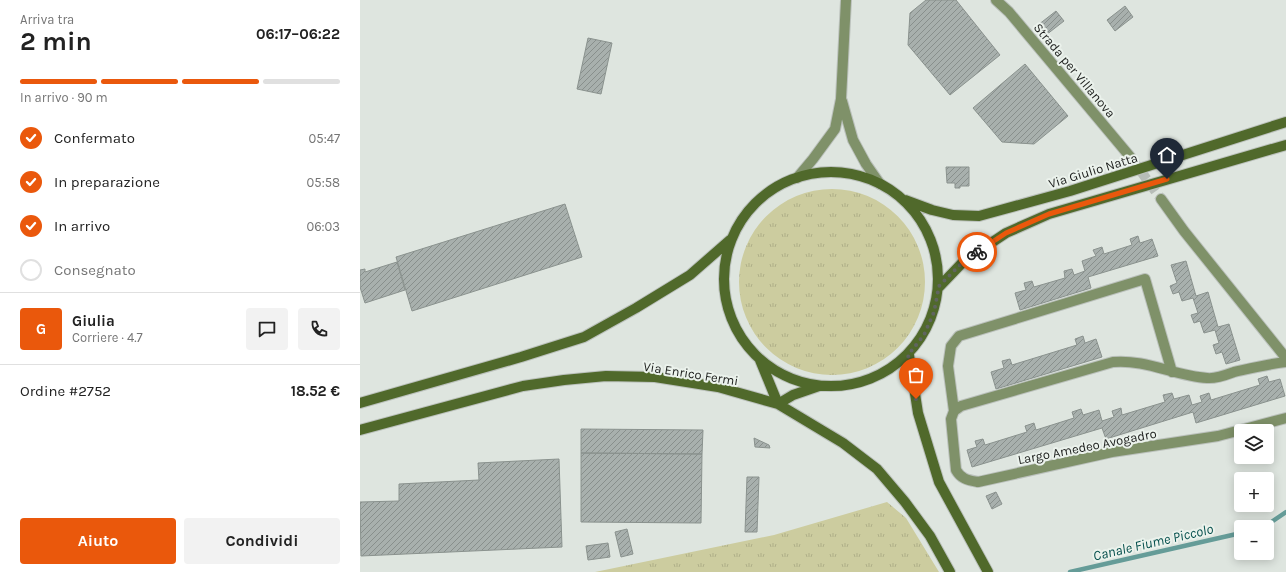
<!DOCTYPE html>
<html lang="it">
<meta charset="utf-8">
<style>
:root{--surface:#fff;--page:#f2f2f2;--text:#222;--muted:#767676;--line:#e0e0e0;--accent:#ea580c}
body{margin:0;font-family:Karla,sans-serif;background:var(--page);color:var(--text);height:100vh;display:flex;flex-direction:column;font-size:15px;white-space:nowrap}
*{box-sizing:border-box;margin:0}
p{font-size:13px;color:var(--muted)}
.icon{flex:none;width:22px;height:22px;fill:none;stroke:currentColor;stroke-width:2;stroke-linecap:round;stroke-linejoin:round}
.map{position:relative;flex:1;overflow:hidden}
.panel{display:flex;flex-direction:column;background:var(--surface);width:360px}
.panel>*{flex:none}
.tools{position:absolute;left:874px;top:424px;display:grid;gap:8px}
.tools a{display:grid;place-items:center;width:40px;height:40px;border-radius:4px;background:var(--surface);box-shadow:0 2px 10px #0003;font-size:20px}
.pin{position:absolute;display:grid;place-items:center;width:34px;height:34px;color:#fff;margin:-41px -17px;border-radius:50% 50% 50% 0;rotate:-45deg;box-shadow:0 0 4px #0007}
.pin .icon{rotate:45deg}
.courier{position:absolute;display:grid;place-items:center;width:40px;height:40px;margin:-20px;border:3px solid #ea580c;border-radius:50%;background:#fff;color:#222;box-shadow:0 1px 5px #0007}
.summary em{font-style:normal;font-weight:700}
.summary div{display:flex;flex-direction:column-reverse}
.summary{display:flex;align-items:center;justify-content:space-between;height:68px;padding:0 20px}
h1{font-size:26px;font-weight:700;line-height:30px}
.bar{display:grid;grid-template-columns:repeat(4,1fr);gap:6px 4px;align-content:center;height:48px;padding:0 20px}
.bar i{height:5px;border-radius:3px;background:var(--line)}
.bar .on{background:var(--accent)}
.bar p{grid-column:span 4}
.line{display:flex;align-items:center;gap:10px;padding:0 20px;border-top:1px solid var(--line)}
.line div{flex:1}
.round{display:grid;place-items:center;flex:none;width:42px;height:42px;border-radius:4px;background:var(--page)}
ol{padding:0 20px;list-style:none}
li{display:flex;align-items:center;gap:12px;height:44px}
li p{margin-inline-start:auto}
li .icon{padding:4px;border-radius:50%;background:var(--accent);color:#fff;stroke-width:4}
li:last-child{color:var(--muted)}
li i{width:22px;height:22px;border:2px solid var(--line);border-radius:50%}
.primary-button{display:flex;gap:8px;margin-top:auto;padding:8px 20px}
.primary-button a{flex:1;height:46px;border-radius:4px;background:var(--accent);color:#fff;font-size:16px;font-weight:700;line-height:46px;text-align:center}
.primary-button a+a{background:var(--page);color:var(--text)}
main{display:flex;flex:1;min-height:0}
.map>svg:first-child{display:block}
.grass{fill:url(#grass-tufts)}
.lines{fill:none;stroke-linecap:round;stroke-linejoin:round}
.stream{stroke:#659c98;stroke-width:4.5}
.building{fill:url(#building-hatch);stroke:#8a928e}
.street-tunnel{stroke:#b7bdb8;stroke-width:10;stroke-dasharray:10 5;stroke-linecap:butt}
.street-casing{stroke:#bbc1bc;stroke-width:12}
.secondary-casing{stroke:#bbc1bc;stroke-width:12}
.street{stroke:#7f9169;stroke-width:10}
.secondary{stroke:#50692b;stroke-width:10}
.done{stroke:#606460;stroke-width:4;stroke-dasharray:0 7.2}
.route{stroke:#ea580c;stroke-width:5}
.labels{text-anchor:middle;stroke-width:4;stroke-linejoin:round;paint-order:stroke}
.street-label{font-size:13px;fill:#1c1e1c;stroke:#ebf2ec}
.water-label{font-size:14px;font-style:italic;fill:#054f4c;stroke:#ebf2ec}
</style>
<main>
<section class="panel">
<div class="summary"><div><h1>2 min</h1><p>Arriva tra</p></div><em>06:17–06:22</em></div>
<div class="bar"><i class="on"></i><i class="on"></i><i class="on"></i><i></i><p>In arrivo · 90 m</p></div>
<ol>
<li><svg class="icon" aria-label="check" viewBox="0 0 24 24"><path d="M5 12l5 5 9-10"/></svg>Confermato<p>05:47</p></li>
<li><svg class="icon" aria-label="check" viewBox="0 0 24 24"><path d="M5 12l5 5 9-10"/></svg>In preparazione<p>05:58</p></li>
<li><svg class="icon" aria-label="check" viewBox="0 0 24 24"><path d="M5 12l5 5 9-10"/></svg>In arrivo<p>06:03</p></li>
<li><i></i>Consegnato</li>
</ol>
<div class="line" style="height:72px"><b class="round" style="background:var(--accent);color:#fff">G</b><div><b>Giulia</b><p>Corriere · 4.7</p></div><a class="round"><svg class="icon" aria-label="chat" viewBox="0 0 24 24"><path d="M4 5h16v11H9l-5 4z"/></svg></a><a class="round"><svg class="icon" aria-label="phone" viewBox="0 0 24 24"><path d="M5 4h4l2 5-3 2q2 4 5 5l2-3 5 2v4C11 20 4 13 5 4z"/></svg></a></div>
<div class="line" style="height:52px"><div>Ordine #2752</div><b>18.52 €</b></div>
<div class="primary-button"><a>Aiuto</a><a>Condividi</a></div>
</section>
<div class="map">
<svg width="926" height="572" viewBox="0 0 926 572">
<defs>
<pattern id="grass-tufts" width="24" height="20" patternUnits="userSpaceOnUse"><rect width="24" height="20" fill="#cccc9f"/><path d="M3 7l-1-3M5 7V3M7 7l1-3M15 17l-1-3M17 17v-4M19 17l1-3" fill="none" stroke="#afaf88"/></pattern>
<pattern id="building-hatch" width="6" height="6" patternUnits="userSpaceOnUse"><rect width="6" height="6" fill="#a8b0ad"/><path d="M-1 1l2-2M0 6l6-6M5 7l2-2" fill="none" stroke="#888f8c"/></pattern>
</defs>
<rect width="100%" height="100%" fill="#dee5df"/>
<path class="grass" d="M379 282a93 93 0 1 1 186 0a93 93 0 1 1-186 0Z
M527,502L546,518L579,572H235L414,535Z"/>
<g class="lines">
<path class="stream" d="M901,527L910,523L926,512
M710,572L881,533"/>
</g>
<path class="building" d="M566,0H596L640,55L590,95L548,45L550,13Z
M765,6L773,17L755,31L747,20Z
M696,11L704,21L686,35L678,25Z
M228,38L252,43L241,94L217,89Z
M665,64L708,116L674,144L642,142L613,108Z
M586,167H609V186H600V188H595V183H587Z
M205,204L222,257L52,311L36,257Z
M778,236L780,243L792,239L798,256L728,277L731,288L660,310L655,293L666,290L664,283L672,281L674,287L705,278L704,271L712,269L714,275L725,271L722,261L736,256L733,250L742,247L744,254L772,245L770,239Z
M826,261L836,296L848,292L858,327L869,324L880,360L866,364L862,352L856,354L853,345L859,343L855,330L844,333L840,321L834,323L831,315L838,313L833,298L822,301L819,292L813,294L810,286L817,283L811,265Z
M37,262L45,290L5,303L0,287V270L5,269V272Z
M723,336L725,343L736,339L742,357L636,389L631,372L644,368L642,361L650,359L652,365L717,345L715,339Z
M907,376L909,382L920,379L925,396L836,423L833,412L746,439L742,428L612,467L607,450L617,447L615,441L623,439L625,445L667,432L665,426L674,423L676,430L714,418L712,412L721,409L723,415L739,410L742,421L754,417L752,411L761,408L762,415L805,402L803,395L812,393L814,399L829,395L832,405L842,402L840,396L849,393L851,400L900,385L898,379Z
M221,429L343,430L342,454L221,453Z
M394,438L409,445L410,448L395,447Z
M221,453L342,454L341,523L221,522Z
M199,459L202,547L1,556L0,502L39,501V484L119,480L118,463Z
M387,477H399L397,532H385Z
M636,492L642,504L632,509L626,496Z
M267,529L273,554L261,557L255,532Z
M248,543L250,557L228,560L226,546Z"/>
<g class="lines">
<path class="street-tunnel" d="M772,159L801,199"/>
<g class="street-casing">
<path id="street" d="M636,0L649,12L772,159
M482,101L493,140L506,164L520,184
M437,178L453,159L475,129L481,99L486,0
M801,199L824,231L926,358
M926,362C908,364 892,368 874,372C866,375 856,379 847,378C815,376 786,359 753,362L601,406L594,411L591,419L596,470C601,479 608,480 618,482L752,452L858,436L926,418
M594,411L588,366L591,346L599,336L785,279L812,372"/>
</g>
<g class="secondary-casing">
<path id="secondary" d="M364 279a107 107 0 1 1 214 0a107 107 0 1 1-214 0Z
M545,200L572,210L593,215L619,216L710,191L926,122
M579,287L604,261L646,233L689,214L926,145
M549,355L558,413L579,482L628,572
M400,360L418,404
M0,403L161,357L224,337L276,308L330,275L370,240
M418,404L433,395L459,386
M0,430L163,386L204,380L246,376L295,377L358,387L418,404L483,443L517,469L545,502L570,536L590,572"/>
</g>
<use href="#street" class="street"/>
<use href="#secondary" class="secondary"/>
</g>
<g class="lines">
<path class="done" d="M556,399L548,355L564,335L574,312L579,286L604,261L617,252"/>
<path class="route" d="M617,252L646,233L689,214L807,179"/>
</g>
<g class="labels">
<g class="street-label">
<text transform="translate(715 70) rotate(50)" y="5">Strada per Villanova</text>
<text transform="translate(733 170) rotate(-17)" y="5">Via Giulio Natta</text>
<text transform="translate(331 373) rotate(9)" y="5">Via Enrico Fermi</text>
<text transform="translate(727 446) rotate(-11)" y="5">Largo Amedeo Avogadro</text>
</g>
<g class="water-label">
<text transform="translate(793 542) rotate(-13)" y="5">Canale Fiume Piccolo</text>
</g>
</g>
</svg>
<div class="tools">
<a><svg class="icon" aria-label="layers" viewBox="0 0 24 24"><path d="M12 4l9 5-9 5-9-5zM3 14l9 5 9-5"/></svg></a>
<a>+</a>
<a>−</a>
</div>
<div class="pin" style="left:556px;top:399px;background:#ea580c"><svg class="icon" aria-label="bag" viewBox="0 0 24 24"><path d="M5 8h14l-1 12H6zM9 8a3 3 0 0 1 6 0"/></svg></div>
<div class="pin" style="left:807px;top:179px;background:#1f2937"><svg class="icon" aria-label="home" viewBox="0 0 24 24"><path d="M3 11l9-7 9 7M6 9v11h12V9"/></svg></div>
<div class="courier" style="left:617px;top:252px"><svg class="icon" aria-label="bike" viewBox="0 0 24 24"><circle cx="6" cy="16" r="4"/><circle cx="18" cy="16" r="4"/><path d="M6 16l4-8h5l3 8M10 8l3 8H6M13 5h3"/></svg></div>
</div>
</main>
